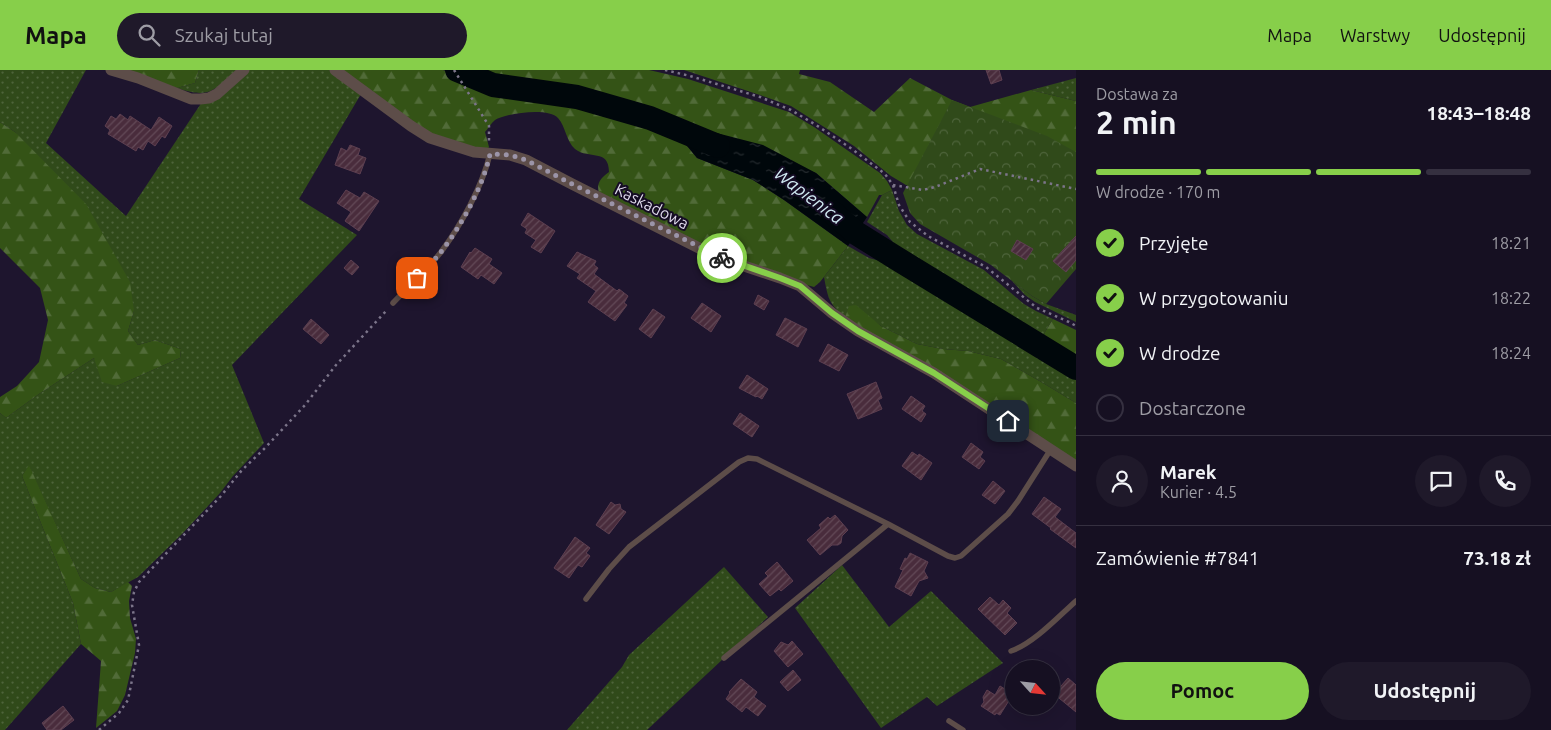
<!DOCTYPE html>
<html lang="pl">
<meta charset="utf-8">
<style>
:root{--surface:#161022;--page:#1f192a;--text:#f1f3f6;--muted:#9e9da5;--line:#353040;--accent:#87cf4a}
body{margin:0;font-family:Ubuntu,sans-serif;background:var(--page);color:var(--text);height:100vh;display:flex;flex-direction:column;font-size:19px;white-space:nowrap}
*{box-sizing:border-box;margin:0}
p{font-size:16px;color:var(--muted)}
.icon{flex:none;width:28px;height:28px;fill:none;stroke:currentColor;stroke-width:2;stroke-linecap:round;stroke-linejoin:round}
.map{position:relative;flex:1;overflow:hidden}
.drawer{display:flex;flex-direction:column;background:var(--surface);width:475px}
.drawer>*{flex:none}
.needle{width:32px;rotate:117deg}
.tools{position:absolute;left:1005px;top:590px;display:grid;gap:10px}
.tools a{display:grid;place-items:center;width:55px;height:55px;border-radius:50%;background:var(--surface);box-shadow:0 5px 20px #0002,0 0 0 1px var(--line);font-size:25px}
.pin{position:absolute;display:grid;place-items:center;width:42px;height:42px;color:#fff;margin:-21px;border-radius:10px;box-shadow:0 2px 8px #0006}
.courier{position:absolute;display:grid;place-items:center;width:50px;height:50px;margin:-25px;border:4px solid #87cf4a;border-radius:50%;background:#fff;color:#222;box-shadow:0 1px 6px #0007}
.summary em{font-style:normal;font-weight:700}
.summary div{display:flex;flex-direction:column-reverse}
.summary{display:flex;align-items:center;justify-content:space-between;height:85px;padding:0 20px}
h1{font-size:32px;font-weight:700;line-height:38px}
.bar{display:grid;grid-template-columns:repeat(4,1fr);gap:8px 5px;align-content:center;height:60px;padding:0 20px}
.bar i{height:6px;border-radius:4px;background:var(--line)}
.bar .on{background:var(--accent)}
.bar p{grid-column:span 4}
.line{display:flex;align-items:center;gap:12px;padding:0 20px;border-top:1px solid var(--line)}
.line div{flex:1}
.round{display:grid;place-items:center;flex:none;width:52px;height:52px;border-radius:26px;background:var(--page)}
ol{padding:0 20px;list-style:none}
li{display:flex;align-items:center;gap:15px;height:55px}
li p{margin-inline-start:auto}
li .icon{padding:5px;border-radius:50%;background:var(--accent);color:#111;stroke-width:4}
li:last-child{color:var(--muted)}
li i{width:28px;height:28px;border:2px solid var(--line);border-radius:50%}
.primary-button{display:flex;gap:10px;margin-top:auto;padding:10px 20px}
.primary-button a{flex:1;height:58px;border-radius:30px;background:var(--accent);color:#111;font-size:20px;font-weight:700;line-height:58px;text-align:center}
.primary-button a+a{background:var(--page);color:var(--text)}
header{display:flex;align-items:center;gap:30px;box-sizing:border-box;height:70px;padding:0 25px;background:var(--accent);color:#111}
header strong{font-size:24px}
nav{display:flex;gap:28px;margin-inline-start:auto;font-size:18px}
.search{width:350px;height:45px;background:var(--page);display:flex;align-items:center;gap:12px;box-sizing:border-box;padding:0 18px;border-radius:28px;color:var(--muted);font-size:19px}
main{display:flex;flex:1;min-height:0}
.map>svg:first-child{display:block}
.grass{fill:url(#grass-dots)}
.forest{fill:url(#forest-firs)}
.park{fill:url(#park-crowns)}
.water{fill:url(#water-ripples)}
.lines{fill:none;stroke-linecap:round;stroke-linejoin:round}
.river{stroke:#00070b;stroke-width:24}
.building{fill:url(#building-hatch);stroke:#5d3f50}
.path{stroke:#7c758a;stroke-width:2.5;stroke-dasharray:2.5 4;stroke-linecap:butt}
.service{stroke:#5d4d49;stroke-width:5.5}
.minor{stroke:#5d4d49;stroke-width:11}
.done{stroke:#9b94a8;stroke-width:5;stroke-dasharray:0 9}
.route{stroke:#87cf4a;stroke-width:6}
.labels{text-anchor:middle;stroke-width:4;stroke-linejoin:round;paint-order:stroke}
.street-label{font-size:16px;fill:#ded9ea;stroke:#150c24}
.water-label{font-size:18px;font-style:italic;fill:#d0eaf2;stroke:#150c24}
</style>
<header>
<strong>Mapa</strong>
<div class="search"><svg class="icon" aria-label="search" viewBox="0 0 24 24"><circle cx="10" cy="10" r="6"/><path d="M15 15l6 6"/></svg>Szukaj tutaj</div>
<nav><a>Mapa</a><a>Warstwy</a><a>Udostępnij</a></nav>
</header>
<main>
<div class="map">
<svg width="1076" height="660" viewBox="0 0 1076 660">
<defs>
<pattern id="grass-dots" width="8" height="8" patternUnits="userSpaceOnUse" patternTransform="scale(1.25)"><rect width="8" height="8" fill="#304a1a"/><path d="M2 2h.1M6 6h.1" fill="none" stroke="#4e643b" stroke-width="1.8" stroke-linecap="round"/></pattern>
<pattern id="forest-firs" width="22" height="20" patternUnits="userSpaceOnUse" patternTransform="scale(1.25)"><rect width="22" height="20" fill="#345316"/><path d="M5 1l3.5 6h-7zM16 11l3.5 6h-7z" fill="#516b38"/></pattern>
<pattern id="park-crowns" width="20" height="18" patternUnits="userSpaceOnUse" patternTransform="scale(1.25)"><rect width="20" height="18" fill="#304a1a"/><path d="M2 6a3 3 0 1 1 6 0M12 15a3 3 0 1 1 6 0" fill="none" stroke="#4e643b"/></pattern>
<pattern id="water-ripples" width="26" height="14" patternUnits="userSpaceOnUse" patternTransform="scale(1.25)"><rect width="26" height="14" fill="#00070b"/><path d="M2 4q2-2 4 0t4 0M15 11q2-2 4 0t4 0" fill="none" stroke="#252b2f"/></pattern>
<pattern id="building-hatch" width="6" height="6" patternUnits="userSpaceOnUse" patternTransform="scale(1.25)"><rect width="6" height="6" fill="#492c3c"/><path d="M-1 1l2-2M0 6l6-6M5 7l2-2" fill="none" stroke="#634a58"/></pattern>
</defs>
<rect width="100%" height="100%" fill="#1e152e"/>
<path class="grass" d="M0,0H86L46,73L126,146L202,32L248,0H330L361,24L299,129L357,165L232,295L264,373L233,406L220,423L183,463L138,507L111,522L95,518L81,509L29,396L22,406L73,533L81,574L5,660H0V343L6,348L39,324L94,288L117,316L180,288L181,279L155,270L138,275L128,261L134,241L15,62L0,52Z
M199,0H237C213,21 210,29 177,18L195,13Z
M1076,8V31L1031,20Z
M892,120L899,141L907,155L917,164L984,200L1024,234L1036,241L1053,249L1045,262L1044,272L902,183L887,165L867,152L882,125Z
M848,176L869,188L895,195L1076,304V333L1043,313L1001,289L968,281L943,279L917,274L881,256L870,248H845C829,233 828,229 824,207Z
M1012,211L1032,226L1046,234L1076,245V252L1035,232L1025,225Z
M842,495L889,557L931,521L1003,593L937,636L927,627L881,658L795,538Z
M724,497L768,547L647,660H567L622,597L629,585Z"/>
<path class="forest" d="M120,0H199L195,13L177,18Z
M340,0H443L492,21L574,34L647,56L683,71L697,88L753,110L784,130L848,176L820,212L814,217L807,215L719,183L599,123C596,113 601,108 609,102C609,78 589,90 575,79C566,71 566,57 558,48C549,37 506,43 495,50C491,53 488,59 485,62L489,77L486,81L434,66Z
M477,0H649L688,9L789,42L814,57L880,103L887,111L892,120L882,125H879L867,147L816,103L709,61H689L652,42L578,20L491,7Z
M684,0H800L799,4L830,12L874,42L910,8L952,30L970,37L1031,20L1076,31V106L906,115L891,106L854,76L791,36L760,25Z
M0,52L15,62L86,134L130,212L134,241L128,261L138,275L155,270L181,279L180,288L117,316L102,312L94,288L39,324L6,348L0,343V327L17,316L39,292L48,250L40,218L0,178Z
M856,235L881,256L917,274L943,279L968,281L1001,289L1043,313L1076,333V392L845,248L849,236Z
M1053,249L1076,260V292L1044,272L1045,262Z
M29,395L81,509L95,518L111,522L128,512L132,516L129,531L130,548L136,569L135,583L125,625L117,641L96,658L101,591L81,574L73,533L22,406Z"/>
<path class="park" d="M952,30L1047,66L1076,82V199L1046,234L1032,226L991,195L920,154L910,143L903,123Z"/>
<path class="water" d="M689,61H709L763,75L816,103L867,147L848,176L784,130L753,110L697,88L683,71Z"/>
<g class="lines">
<path class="river" d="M457,0L493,15L577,27L650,48L718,76
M832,142L856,163L896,188L1076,298"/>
</g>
<path class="building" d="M986,0H999L1002,10L991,14Z
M120,44L128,50L130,46L151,60L159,47L172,56L165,68L162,66L155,76L148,71L143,80L138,77L136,81L108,64L110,60L105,56L111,46L116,49Z
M350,75L360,79L358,85L366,88L360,104L335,95L341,78L347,81Z
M346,120L360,128L364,122L379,131L359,161L345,151L351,142L337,133Z
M528,143L555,161L541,183L531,177L536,170L525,163L527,159L521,155Z
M1076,166V190L1066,202L1053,191Z
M1017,170L1033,179L1026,190L1011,181Z
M475,178L492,189L489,194L502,203L494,214L481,205L478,209L461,197L470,182L471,183Z
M577,182L596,191L594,195L598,198L594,204L617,221L619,219L628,226L624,233L627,235L615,251L588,232L596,221L577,208L580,204L567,196Z
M351,190L359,197L352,205L344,198Z
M758,225L769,231L764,240L754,234Z
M702,233L721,246L711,262L691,248Z
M653,239L665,247L651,268L639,259Z
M785,248L807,259L798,277L776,265Z
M311,249L329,265L321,274L303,259Z
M828,274L848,285L839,301L819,291Z
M747,305L768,319L762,329L757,326L756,327L739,318Z
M876,312L882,328L878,330L882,339L858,349L847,324Z
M911,326L925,336L922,341L926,344L921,352L902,339Z
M740,343L759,356L752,367L733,354Z
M971,373L983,382L980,387L985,391L979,399L962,387Z
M912,382L918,386L919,384L932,393L921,410L902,396Z
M993,411L1005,421L995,434L982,425Z
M1044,427L1061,439L1055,447L1076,463V478L1050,459L1051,458L1032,444Z
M611,432L615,435L620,434L621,439L626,442L609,464L596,455Z
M835,445L848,460L842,466L841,473L838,475H832L820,485L807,470L821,458L819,455L828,447L830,449Z
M575,467L590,478L586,483L590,486L582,497L578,495L569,508L554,498Z
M910,483L928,492L924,501L928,508L919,511L911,526L895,517L903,500L900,499L905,488L907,489Z
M777,492L793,511L781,521L779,519L770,526L759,514L768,506L765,503Z
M990,527L999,535L1003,530L1011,538L1007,543L1017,553L1005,565L978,539Z
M792,571L803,584L788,597L774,581L781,572L788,575Z
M793,600L801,610L788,621L780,612Z
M1068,608L1076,615V642L1054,624Z
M741,609L757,622L754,627L766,636L758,646L746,637L742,642L726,629L730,623L729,622Z
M1000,616L1013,624L1000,645L996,643L995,645L981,636L984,632L983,627L987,620L995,625Z
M63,636L74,650L61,660H47L42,653Z"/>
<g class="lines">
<path class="path" d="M454,0L489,56V73
M665,0L690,6L760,27L791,40L816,55L852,79L885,104L893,115L899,135L910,152L928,166L986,197L1037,238L1069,252L1076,256
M893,115L923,120L935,117L980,99L1076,119
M99,660L119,643L128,630L139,575L132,535L134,522L139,512L221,426L242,400L264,379L305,335L336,295L387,240"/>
<path class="service" d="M393,233C409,216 427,200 441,182C461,155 482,117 490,84
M586,529L609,499L629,477L739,392L748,388L757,389L888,454
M1011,581C1033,574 1059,546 1076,531
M724,588L888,454L948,486L955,488L961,486L1008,444L1018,431L1051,379
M949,651L963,660"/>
<path class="minor" d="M111,0L138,8L191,29H200L209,28L217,24L244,0
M335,0L411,56L430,68L474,82L510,85L526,90L572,114L703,180L735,193L780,208L800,216L832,243L858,261L934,303L1076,396"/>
</g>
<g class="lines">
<path class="done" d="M417,208C425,199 434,191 441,182C461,156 483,117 490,84L510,85L526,90L572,114L722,188"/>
<path class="route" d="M722,188L780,208L800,216L832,243L858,261L934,303L1008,351"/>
</g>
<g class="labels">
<g class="street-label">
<text transform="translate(652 136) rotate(27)" y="6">Kaskadowa</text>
</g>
<g class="water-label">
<text transform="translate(809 126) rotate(37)" y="6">Wapienica</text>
</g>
</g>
</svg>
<div class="tools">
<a><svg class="needle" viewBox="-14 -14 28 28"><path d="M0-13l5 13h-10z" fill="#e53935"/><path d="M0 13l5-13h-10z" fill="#9e9da5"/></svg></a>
</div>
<div class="pin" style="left:417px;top:208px;background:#ea580c"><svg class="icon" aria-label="bag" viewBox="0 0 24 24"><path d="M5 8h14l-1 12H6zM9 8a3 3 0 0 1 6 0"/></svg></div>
<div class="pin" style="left:1008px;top:351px;background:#1f2937"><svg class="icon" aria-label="home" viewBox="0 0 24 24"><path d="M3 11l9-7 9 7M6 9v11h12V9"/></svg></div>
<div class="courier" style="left:722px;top:188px"><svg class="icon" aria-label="bike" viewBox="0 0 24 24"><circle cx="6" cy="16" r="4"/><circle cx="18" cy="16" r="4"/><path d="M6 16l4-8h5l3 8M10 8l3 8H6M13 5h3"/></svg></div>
</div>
<section class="drawer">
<div class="summary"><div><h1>2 min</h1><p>Dostawa za</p></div><em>18:43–18:48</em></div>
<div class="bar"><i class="on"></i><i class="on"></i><i class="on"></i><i></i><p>W drodze · 170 m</p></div>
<ol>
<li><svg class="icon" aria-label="check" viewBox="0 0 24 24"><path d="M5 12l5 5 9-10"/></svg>Przyjęte<p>18:21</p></li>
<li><svg class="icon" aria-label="check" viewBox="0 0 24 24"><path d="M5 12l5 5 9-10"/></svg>W przygotowaniu<p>18:22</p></li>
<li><svg class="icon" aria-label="check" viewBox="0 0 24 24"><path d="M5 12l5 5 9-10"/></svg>W drodze<p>18:24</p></li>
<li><i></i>Dostarczone</li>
</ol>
<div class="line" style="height:90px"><a class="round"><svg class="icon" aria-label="person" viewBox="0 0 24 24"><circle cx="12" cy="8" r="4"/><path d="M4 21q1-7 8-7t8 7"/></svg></a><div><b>Marek</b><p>Kurier · 4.5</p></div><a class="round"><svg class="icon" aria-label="chat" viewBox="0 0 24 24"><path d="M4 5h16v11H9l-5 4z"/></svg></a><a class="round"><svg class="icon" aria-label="phone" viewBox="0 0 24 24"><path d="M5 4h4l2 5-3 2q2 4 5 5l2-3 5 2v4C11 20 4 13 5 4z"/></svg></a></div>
<div class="line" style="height:65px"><div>Zamówienie #7841</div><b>73.18 zł</b></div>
<div class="primary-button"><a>Pomoc</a><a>Udostępnij</a></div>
</section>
</main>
